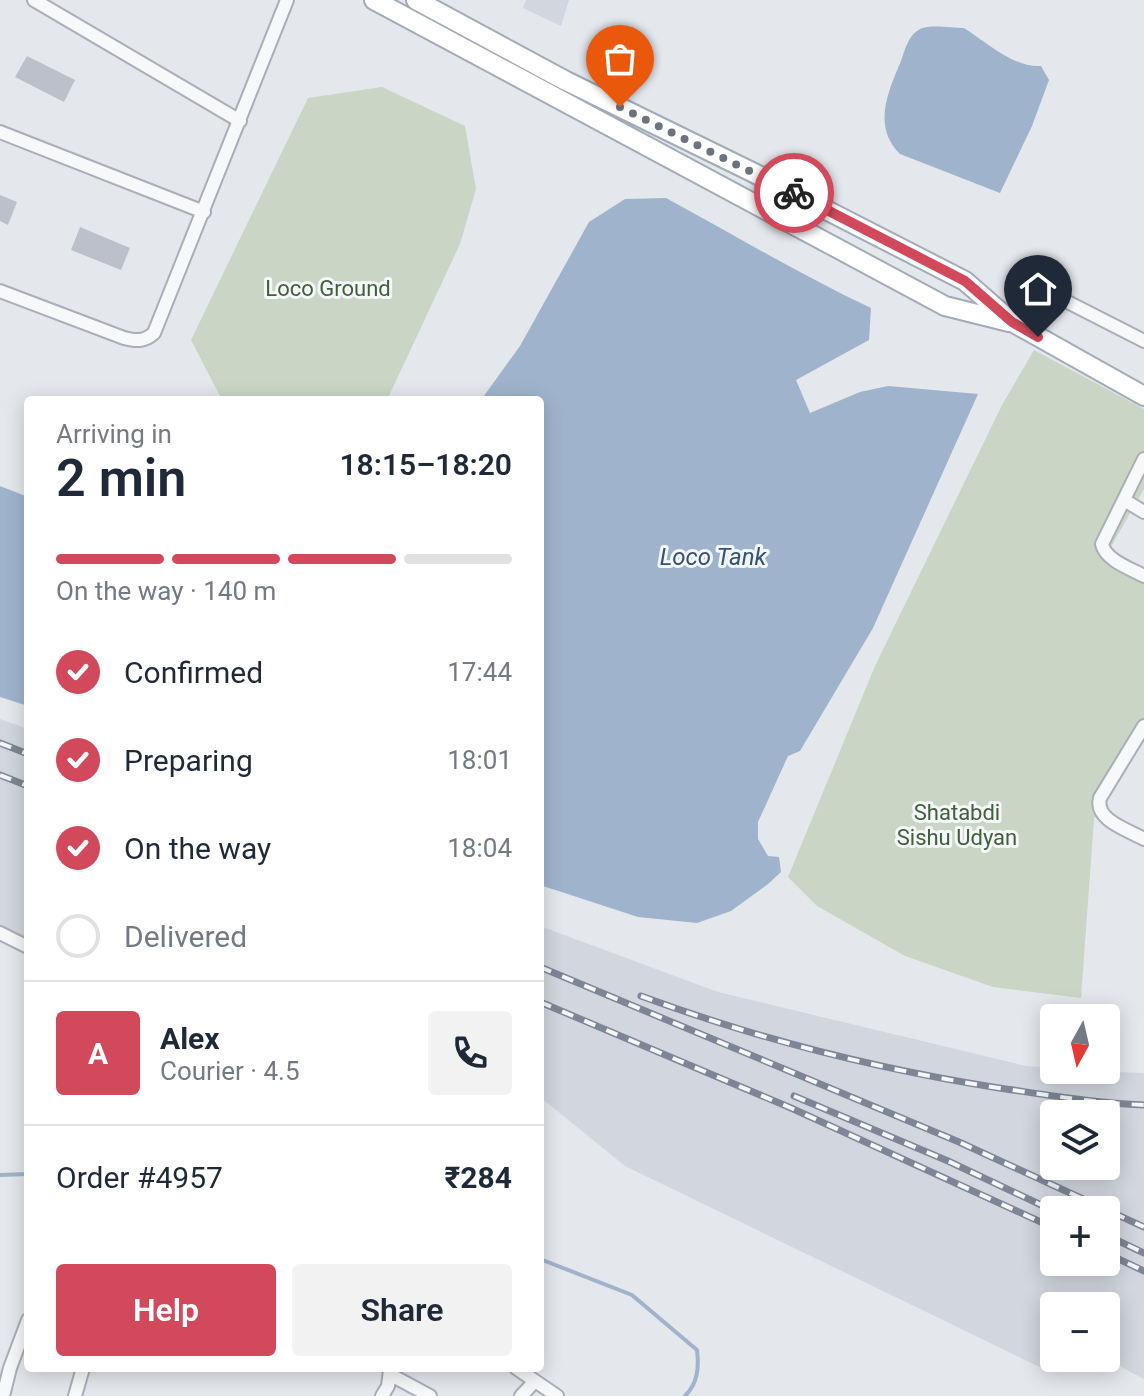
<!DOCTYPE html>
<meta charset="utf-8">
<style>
:root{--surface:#fff;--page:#f2f2f3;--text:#1f2937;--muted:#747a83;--line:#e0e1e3;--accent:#d1495b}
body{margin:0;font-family:Roboto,sans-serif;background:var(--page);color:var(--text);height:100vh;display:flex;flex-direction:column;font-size:30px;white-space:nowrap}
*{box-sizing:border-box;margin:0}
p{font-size:26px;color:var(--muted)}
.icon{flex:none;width:44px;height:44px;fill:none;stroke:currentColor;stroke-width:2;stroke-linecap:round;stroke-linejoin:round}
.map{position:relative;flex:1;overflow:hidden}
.drawer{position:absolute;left:24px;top:396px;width:520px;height:976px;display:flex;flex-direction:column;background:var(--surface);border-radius:8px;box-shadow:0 4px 20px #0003}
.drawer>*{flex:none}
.needle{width:52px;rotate:188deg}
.buttons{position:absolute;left:1040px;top:1004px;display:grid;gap:16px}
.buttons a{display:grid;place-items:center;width:80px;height:80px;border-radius:8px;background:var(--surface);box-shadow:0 4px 20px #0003;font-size:40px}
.pin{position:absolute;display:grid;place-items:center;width:68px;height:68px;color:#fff;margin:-82px -34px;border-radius:50% 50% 50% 0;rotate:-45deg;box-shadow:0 0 8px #0007}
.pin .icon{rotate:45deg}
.courier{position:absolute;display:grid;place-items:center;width:80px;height:80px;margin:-40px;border:6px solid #d1495b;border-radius:50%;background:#fff;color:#222;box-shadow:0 2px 10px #0007}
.head em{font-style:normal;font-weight:600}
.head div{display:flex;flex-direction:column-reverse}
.head{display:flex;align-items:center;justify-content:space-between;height:136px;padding:0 32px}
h1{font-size:52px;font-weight:600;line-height:60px}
.bar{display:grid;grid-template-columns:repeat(4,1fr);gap:12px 8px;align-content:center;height:96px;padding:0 32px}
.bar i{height:10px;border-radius:6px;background:var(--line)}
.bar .selected{background:var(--accent)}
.bar p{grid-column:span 4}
.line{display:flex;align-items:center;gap:20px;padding:0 32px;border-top:2px solid var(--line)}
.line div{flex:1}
.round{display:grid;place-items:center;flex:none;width:84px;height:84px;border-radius:8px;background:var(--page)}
ol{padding:0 32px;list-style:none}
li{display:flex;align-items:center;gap:24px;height:88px}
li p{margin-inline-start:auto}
li .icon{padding:8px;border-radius:50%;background:var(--accent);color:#fff;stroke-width:4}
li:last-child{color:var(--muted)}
li i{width:44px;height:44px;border:4px solid var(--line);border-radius:50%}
.button{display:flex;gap:16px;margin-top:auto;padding:16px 32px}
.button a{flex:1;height:92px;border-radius:8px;background:var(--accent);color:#fff;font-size:32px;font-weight:600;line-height:92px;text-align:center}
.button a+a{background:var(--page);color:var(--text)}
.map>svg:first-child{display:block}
.built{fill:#d2d6de;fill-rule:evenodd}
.green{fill:#c9d6c5}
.water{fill:#9fb4cc}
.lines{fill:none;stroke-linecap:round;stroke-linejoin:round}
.stream{stroke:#9fb4cc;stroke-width:4}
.building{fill:#bbc0ca}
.minor-casing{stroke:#a9aeb7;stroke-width:16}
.primary-casing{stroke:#a3abb8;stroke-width:22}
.minor{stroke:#f7f8fa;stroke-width:12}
.primary{stroke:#fff;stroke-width:18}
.rail-casing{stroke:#7d8696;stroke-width:7}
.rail{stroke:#f4f6f9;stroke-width:4;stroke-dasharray:12;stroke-linecap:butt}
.done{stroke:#6c737f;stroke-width:8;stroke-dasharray:0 14.4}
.route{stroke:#d1495b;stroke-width:10}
.labels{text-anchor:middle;stroke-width:6;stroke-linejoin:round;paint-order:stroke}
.park-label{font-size:22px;fill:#3f6138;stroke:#f4f6f9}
.water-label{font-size:24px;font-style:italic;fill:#34527a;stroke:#f4f6f9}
</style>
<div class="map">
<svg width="1144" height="1396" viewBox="0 0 1144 1396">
<rect width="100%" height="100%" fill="#e4e7ec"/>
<path class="built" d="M526,0H569L561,26L523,8Z
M0,719L28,729V943L0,930Z
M540,926L718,992L1026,1066L1054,1068V1070L1144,1073V1379L1104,1358H1106V1306H1054V1358H1060L1046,1370L625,1166L540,1097ZM1106,1114V1166H1054V1114ZM1054,1210H1106V1262H1054Z"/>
<path class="green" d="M382,87L465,126L476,189L460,244L387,400H222L191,340L308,98Z
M1034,350L1144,409V489L1104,559L1144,581V721L1094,819L1081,998L993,987L905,956L817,906L788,877L875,666L1002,405Z"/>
<path class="water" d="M964,28C986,42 1014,68 1041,66L1049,80L1032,126L1000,193L900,154C872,126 888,92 901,61C905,50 908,35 920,29C931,24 952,28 964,28Z
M666,198C734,235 801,275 871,308L869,340L796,380L810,413L860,392L888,386L978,394L873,628L800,751L788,756L758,822V839L768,856L779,857L781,872L768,884L731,911L697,923L638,917L540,885V400H481L520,346L589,222L625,199Z
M0,486L28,497V706L0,697Z"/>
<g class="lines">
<path class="stream" d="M0,1175L28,1174
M540,1259L632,1295L697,1350C699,1367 698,1383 685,1396"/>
</g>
<path class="building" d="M27,56L75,80L64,102L15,77Z
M0,195L17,202L8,225L0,221Z
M80,227L130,248L121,270L71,250Z"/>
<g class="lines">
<g class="minor-casing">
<path id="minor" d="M34,0L240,121
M0,132L204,212
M0,291L124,338C136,341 144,342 154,333L287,0
M1012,322C1023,309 1031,292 1050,293L1144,341
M1144,459L1102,544C1105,560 1131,569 1144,576
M1124,500L1144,512
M1144,726L1100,798C1094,820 1128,830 1144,839
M0,933L28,947
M516,1368L557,1396
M391,1375L430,1396
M3,1396L10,1368L28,1320
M75,1396L83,1368
M382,1396L388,1386L390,1370
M521,1396L535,1381"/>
</g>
<g class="primary-casing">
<path id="primary" d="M374,0L945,306L1009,322
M416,0L566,81L752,172L965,281L1012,322L1144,396"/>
</g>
<use href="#minor" class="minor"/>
<use href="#primary" class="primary"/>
<g class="rail-casing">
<path id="rail" d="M0,743L28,754
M0,775L28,786
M540,967L959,1142L1144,1227
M641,996C758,1039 876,1069 999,1088C1048,1095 1095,1103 1144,1105
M540,1002L791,1108L1054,1228
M794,1096L948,1161L1054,1211
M1106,1235L1144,1253
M1106,1253L1144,1271"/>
</g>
<use href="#rail" class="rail"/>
</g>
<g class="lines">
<path class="done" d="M620,107L794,193"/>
<path class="route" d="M794,193L965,281L1012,322L1038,337"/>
</g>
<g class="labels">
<g class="park-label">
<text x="328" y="296">Loco Ground</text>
<text x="957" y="820">Shatabdi<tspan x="957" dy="25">Sishu Udyan</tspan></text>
</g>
<g class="water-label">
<text x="713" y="565">Loco Tank</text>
</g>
</g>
</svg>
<div class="buttons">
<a><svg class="needle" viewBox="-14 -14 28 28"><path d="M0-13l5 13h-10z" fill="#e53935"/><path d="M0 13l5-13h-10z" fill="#747a83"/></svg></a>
<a><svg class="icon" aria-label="layers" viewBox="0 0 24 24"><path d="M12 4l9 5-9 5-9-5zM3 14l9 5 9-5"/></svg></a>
<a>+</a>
<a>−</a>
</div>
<div class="pin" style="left:620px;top:107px;background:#ea580c"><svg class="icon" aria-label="bag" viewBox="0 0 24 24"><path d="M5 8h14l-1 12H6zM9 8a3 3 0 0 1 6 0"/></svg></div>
<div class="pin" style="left:1038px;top:337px;background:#1f2937"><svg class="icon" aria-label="home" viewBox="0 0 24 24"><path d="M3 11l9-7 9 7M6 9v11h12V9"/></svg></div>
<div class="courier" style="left:794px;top:193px"><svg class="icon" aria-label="bike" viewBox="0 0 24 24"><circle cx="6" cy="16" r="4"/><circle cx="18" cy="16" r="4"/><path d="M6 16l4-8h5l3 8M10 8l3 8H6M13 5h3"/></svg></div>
<section class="drawer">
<div class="head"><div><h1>2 min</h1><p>Arriving in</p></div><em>18:15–18:20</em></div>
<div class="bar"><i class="selected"></i><i class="selected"></i><i class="selected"></i><i></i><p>On the way · 140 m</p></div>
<ol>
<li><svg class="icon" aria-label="check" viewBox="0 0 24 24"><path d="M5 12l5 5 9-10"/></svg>Confirmed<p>17:44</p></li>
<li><svg class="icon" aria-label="check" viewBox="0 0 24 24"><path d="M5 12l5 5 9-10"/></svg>Preparing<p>18:01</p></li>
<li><svg class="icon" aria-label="check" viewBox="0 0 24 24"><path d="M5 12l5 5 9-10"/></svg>On the way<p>18:04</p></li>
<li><i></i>Delivered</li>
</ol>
<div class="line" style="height:144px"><b class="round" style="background:var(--accent);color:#fff">A</b><div><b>Alex</b><p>Courier · 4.5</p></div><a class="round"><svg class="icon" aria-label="phone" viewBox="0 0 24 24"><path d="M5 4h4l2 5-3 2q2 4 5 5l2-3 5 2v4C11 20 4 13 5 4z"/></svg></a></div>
<div class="line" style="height:104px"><div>Order #4957</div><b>₹284</b></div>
<div class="button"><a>Help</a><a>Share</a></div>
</section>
</div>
